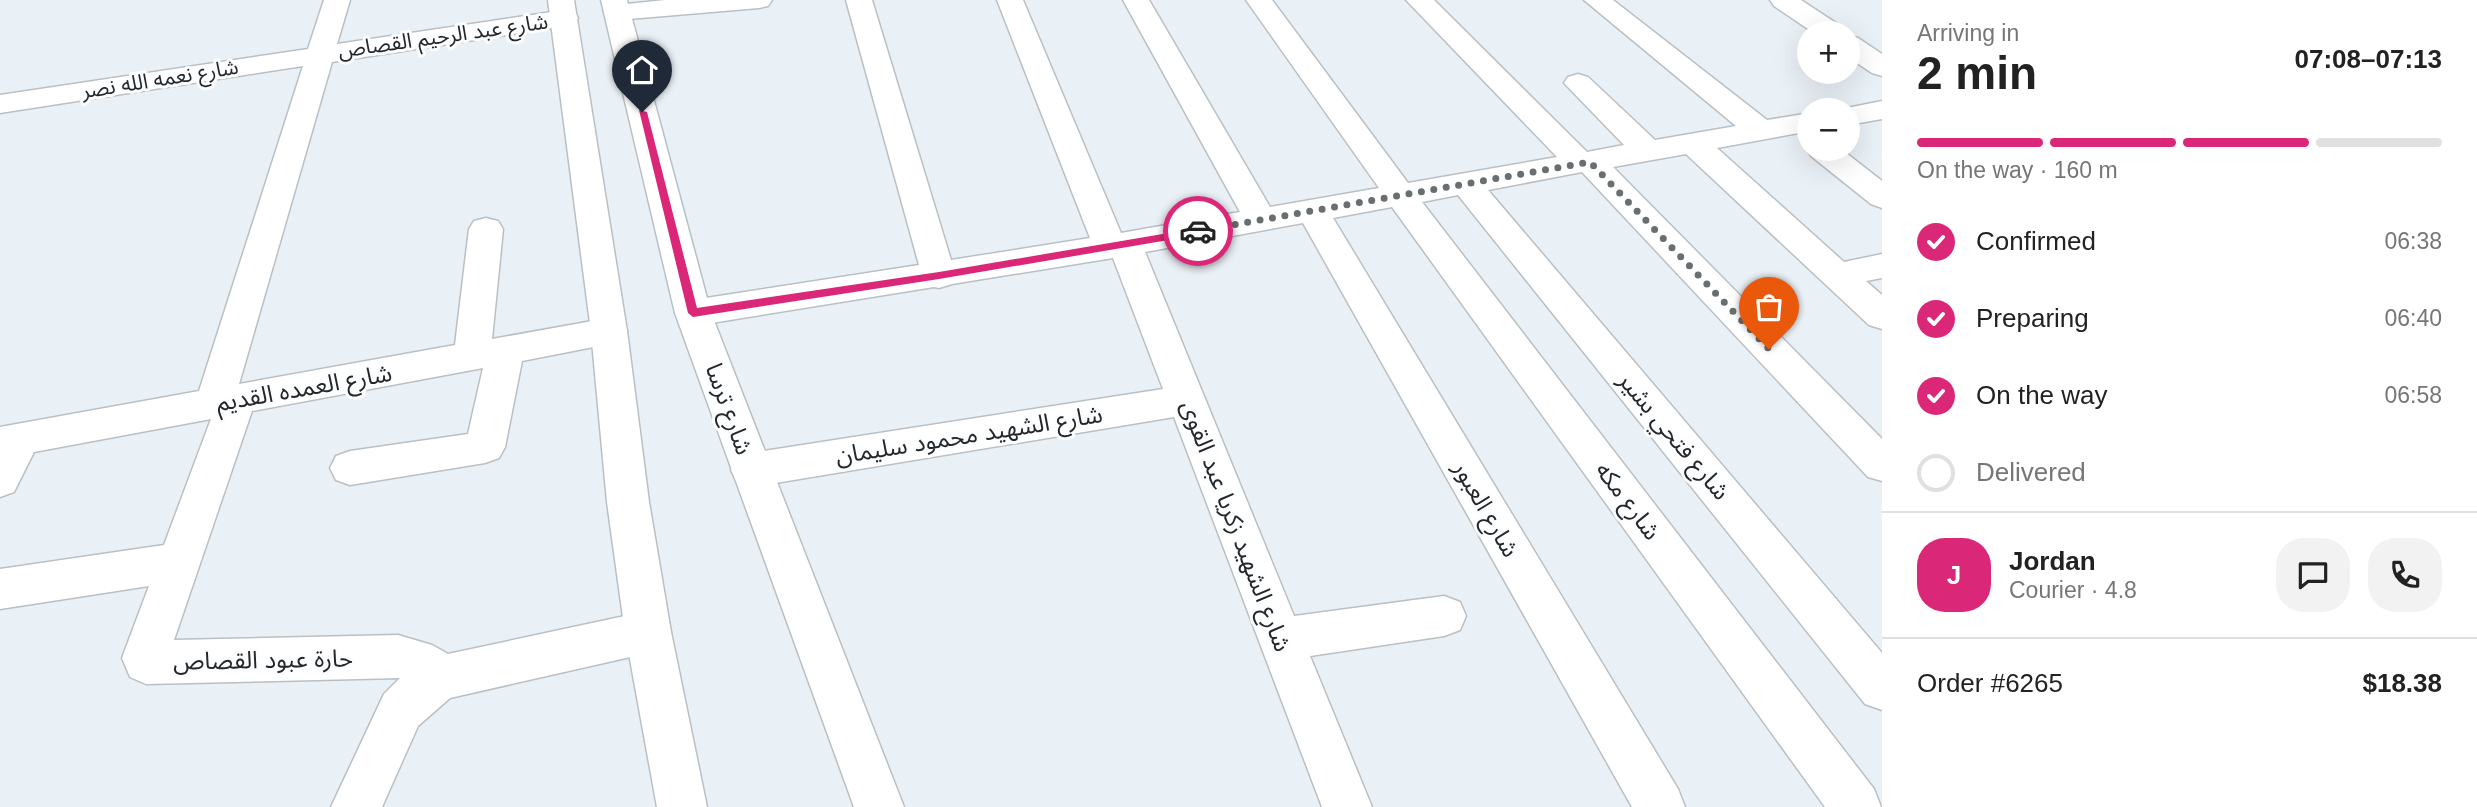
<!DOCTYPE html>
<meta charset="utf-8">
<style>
:root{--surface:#fff;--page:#f2f2f2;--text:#222;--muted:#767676;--line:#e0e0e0;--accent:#db2777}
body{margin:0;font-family:Helvetica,"Noto Sans Arabic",sans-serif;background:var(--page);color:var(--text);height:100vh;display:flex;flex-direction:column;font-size:26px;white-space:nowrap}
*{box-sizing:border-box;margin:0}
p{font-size:23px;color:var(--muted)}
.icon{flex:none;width:38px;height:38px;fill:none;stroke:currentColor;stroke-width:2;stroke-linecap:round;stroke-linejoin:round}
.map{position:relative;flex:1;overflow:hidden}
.side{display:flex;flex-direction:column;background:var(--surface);width:595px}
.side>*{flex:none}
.tools{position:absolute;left:1797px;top:21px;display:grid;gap:14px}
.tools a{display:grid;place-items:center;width:63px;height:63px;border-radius:50%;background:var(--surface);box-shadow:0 7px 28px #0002;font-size:35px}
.pin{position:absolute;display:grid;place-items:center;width:60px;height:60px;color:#fff;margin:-72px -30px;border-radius:50% 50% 50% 0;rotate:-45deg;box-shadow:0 0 7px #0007}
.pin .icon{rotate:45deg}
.courier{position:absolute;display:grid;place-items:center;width:70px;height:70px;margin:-35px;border:5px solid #db2777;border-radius:50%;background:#fff;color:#222;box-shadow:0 2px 9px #0007}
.head em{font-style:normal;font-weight:800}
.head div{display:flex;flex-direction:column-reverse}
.head{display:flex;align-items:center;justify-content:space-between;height:119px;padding:0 35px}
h1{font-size:46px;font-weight:800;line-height:52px}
.bar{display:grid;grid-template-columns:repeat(4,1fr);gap:10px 7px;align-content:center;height:84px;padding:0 35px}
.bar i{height:9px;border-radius:5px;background:var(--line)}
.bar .selected{background:var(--accent)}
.bar p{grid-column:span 4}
.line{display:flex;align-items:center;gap:18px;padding:0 35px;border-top:2px solid var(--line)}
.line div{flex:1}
.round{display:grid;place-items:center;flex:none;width:74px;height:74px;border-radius:28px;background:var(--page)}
ol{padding:0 35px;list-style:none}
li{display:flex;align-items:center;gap:21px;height:77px}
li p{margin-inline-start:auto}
li .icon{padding:7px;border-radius:50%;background:var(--accent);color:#fff;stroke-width:4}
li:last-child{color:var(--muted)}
li i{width:38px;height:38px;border:4px solid var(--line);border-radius:50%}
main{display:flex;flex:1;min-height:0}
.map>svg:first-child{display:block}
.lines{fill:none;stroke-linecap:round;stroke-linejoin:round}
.minor-casing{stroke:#b9c0c5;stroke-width:3}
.major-casing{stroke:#b9c0c5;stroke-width:3}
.minor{fill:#fff;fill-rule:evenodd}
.major{fill:#fff;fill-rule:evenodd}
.route{fill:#db2777}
.done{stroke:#696e71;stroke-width:7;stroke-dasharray:0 12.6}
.labels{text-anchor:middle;stroke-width:6;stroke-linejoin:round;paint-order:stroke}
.far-street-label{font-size:21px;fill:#242729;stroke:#fcfdfe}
.street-label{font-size:24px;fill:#242729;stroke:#fcfdfe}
</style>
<main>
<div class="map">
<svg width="1882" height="807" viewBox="0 0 1882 807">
<rect width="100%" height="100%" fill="#eaf1f6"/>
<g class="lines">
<g class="minor-casing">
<path id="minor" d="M324,0H350L337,44L565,10L575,12L578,18L575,24L565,26L332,62L239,384L455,345L469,229L474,221L486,218L498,221L503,229L492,339L609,318L622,322L627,331L622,340L609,344L522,361L505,447L499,458L485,463L350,485L336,480L330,468L336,456L350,451L468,434L483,368L252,411L174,640L398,635L432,645L448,654L648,611L664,617L671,632L664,647L648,653L450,698L418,726L382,807H331L384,694L400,678L146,684L130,677L122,658L149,586L0,609V569L164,545L211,419L34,452L14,492L0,497V427L199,391L303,66L0,113V95L308,49Z
M665,0H772L768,6L759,8L617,20L608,18L604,12L608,6Z
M846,0H872L951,260L1090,238L997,0H1023L1121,233L1240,212L1123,0H1149L1270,207L1379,188L1246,0H1272L1408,183L1557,157L1406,0H1434L1587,152L1624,145L1564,83L1568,77L1578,74L1588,77L1655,140L1736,126L1584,0H1613L1767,120L1810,113V131L1717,148L1844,262L1882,254V278L1866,281L1882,295V329L1869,325L1686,154L1613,167L1882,439V481L1868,477L1582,172L1488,190L1882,653V710L1865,704L1458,195L1422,202L1874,789L1881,807H1825L1392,207L1333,218L1678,789L1685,807H1632L1303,223L1145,252L1294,616L1444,596L1460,602L1466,616L1460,630L1444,636L1310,656L1372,807H1322L1174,417L751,487L737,482L731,470L737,458L751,453L1163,389L1113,258L952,284L939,288L934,287L693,326L680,322L675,313L680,304L693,300L919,265Z
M1770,0H1801L1842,27L1846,33H1814L1774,6Z
M1848,36L1858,38L1882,54V76L1872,73L1848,57Z
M1882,101V119L1848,125V110H1837Z
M1810,145V149H1841L1882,181V208L1871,204L1811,156L1807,149Z"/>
</g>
<g class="major-casing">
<path id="major" d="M548,0H574L627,331L649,502L671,632L707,807H657L625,632L607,502L591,331Z
M601,0H627L711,313L904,807H854L675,313Z"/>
</g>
<use href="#minor" class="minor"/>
<use href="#major" class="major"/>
</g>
<path class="route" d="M639,110L647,112L697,308L939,272L1198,228L1203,231L1198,235L939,279L693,317L688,313Z"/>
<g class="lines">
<path class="done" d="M1198,231L1590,162L1769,349"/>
</g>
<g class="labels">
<g class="far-street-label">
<text transform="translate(443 36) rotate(-8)" y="7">شارع عبد الرحيم القصاص</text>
<text transform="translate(160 79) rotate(-9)" y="7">شارع نعمه الله نصر</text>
</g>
<g class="street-label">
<text transform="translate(304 388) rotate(-10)" y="8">شارع العمده القديم</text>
<text transform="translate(729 409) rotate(70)" y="8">شارع ترسا</text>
<text transform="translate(969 435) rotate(-9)" y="8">شارع الشهيد محمود سليمان</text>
<text transform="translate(1674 436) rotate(50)" y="8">شارع فتحي بشير</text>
<text transform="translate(1628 501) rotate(53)" y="8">شارع مكه</text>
<text transform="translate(1486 509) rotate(60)" y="8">شارع العبور</text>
<text transform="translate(1236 526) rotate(69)" y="8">شارع الشهيد زكريا عبد القوى</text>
<text transform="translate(263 660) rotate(-1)" y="8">حارة عبود القصاص</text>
</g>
</g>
</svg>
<div class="tools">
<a>+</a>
<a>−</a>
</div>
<div class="pin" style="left:1769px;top:349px;background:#ea580c"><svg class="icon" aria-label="bag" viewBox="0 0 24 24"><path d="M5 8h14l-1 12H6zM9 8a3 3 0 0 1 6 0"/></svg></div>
<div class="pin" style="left:642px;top:112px;background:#1f2937"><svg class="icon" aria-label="home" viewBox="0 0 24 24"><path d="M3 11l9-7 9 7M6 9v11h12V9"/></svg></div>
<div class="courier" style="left:1198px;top:231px"><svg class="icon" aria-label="car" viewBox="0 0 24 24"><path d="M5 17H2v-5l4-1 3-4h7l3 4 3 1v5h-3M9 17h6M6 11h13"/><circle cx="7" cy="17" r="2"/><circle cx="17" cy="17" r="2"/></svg></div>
</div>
<section class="side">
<div class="head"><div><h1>2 min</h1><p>Arriving in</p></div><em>07:08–07:13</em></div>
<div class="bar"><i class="selected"></i><i class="selected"></i><i class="selected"></i><i></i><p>On the way · 160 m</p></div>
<ol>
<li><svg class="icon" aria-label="check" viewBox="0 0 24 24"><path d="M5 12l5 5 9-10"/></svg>Confirmed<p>06:38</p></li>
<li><svg class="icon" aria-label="check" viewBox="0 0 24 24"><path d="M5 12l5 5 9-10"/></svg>Preparing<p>06:40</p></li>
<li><svg class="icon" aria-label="check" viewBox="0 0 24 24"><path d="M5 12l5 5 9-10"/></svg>On the way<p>06:58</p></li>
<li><i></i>Delivered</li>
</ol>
<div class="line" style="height:126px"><b class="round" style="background:var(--accent);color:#fff">J</b><div><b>Jordan</b><p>Courier · 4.8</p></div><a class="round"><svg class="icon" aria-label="chat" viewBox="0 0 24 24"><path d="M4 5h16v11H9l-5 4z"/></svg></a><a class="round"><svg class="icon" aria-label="phone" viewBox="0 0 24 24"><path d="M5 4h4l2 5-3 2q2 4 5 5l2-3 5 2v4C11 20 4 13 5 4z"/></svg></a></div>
<div class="line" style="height:91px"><div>Order #6265</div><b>$18.38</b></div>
</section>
</main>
